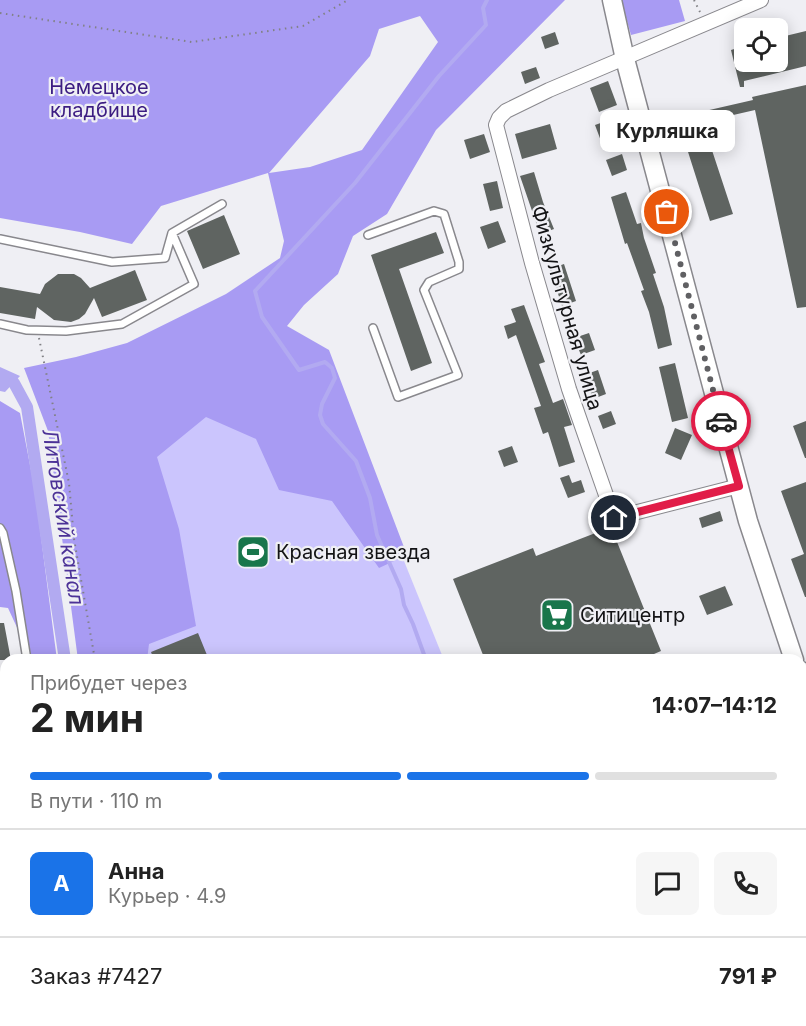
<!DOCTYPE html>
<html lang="ru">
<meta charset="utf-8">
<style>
:root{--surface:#fff;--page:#f6f6f6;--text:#222;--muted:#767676;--line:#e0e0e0;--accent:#1a73e8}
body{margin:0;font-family:Inter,sans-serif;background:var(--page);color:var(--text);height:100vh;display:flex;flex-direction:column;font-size:22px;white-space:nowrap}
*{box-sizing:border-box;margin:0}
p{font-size:20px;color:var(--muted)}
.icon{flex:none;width:33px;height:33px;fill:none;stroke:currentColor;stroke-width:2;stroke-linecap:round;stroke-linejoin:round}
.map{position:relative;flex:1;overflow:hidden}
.panel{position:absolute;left:0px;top:654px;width:807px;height:372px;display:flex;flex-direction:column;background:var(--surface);border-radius:18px 18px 0 0;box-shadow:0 3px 15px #0003}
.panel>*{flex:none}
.fabs{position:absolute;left:734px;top:18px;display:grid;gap:12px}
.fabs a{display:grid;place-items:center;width:54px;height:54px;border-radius:9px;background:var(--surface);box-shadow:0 3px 15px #0003;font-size:30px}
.pin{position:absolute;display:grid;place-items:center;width:51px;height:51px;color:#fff;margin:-26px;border:3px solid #fff;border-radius:50%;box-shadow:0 2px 6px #0007}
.courier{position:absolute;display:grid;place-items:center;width:60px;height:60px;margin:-30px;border:4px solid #e11d48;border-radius:50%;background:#fff;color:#222;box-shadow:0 2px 8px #0007}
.bubble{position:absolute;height:42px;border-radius:9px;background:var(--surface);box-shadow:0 3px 15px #0003;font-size:20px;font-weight:700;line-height:42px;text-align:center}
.overview em{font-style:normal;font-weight:700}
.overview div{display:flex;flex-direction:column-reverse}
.overview{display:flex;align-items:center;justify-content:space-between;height:102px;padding:0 30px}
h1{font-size:39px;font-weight:700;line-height:45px}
.bar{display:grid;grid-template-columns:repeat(4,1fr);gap:9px 6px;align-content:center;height:72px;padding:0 30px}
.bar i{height:8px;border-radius:4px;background:var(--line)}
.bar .active{background:var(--accent)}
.bar p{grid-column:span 4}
.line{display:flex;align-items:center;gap:15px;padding:0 30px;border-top:2px solid var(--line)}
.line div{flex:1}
.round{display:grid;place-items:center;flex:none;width:63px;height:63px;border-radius:9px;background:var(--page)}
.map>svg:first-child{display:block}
.green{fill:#cbc5fd}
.forest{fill:#a89bf3;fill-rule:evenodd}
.water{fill:#b2aaf1}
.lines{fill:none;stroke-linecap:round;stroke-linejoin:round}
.stream{stroke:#b2aaf1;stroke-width:4}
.canal{stroke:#b2aaf1;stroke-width:12}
.building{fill:#5f6461}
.service-casing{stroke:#89888d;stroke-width:10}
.minor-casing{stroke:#89888d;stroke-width:16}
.tertiary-casing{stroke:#89888d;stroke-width:21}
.primary-casing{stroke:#746baa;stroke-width:26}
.path{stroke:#818185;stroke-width:2;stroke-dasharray:1.5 4.5;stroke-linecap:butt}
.service{stroke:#fff;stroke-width:7}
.minor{stroke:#fff;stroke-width:14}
.tertiary{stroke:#fff;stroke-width:18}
.primary{stroke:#cbc2fd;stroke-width:22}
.done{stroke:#606063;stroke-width:6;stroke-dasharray:0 10.8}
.route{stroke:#e11d48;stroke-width:8}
.labels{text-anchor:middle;stroke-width:4.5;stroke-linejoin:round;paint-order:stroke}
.park-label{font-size:20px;fill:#3c1d82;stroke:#efeff4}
.street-label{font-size:20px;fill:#131315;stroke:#efeff4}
.poi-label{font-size:20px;fill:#131315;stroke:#efeff4;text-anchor:start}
.water-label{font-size:21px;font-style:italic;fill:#4c3297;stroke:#efeff4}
</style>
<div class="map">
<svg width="806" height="1026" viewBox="0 0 806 1026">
<rect width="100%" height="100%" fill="#efeff4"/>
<path class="green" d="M318,348L444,660H122L90,443Z"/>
<path class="forest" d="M0,0H565L436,130L387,214L353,236L338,274L304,305L287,326L329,350L407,555L379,568L332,501L279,490L256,439L206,417L157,457L179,529L196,626L149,644L147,660H78L48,431L24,368L76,357L127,343L226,294L280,258L284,241L268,173L161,206L132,244L80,232L0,218ZM420,16L438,42L362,150L310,167L269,173L370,56L379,29Z
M621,0H679L685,21L631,35Z
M0,401L20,413L35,491L57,660H32L8,608L0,607Z
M123,1020H215L218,1026H122L121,1023Z
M265,1020H320L323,1026H271Z
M517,1020H734V1022L722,1026H529Z"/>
<path class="water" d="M0,367L20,376L5,392L0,391Z
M327,1020H502L512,1026H327L324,1021Z"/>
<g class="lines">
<path class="stream" d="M426,660L413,624L404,605L401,589L377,535L370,498L356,461L323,424L320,415L322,404L335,378L332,368L325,362L299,370L262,317L255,291L355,183L439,76L486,25L483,8L487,0"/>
<path class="canal" d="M14,383L27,407L65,660
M175,1020L181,1026"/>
</g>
<path class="building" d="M806,31V66L744,81V87H740L731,50L744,46V62H777V38Z
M555,32L559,44L545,49L541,37Z
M536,67L540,78L525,84L521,72Z
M608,81L617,105L599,112L590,88Z
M806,85V307L797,308L755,110L707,121L705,111L753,100L752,97Z
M609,120L615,136L601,141L595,125Z
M550,124L557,149L522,159L515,134Z
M704,126L733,214L710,221L682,133Z
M484,134L490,152L470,159L464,140Z
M622,154L627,170L612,176L606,160Z
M534,172L543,202L554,229L540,234L520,176Z
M497,181L503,208L490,211L483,184Z
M626,192L637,224L641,223L644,238L656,273L653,274L664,307L672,345L658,349L649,312L641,291L644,290L627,243L625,244L611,197Z
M224,215L240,254L203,269L187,231Z
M498,221L506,242L488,249L480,227Z
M436,232L444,253L399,269L432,363L411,371L371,255Z
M564,264L576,301L562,306L550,269Z
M135,270L147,300L102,317L94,298L85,314L79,319L71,322L54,320L37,307L35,319L0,313V287L40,294L45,284L58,274H74L81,278L90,288Z
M524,305L545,362L539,364L553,403L563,399L572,425L564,427L575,462L559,467L548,432L543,434L534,408L541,406L516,335L508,339L504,326L516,322L511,309Z
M589,333L595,350L581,355L574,338Z
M675,363L688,418L672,422L659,367Z
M598,370L606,394L593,399L584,375Z
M611,411L616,424L603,429L598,416Z
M806,421V458H805L793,426Z
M675,428L692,435L681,460L665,453Z
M512,446L518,462L504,467L498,451Z
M569,475L572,483L581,480L585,492L568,498L560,478Z
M806,482V597H805L791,559L804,554L781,491Z
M720,511L723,521L702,528L699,518Z
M611,527L661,651L647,657L648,660H485L453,579L533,548L536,556Z
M725,586L733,605L707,615L699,596Z
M0,623H4L11,660H0Z
M198,633L209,660H154L151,652Z"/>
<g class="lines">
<g class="service-casing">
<path id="service" d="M368,235L434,211L444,214L459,262V269L429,282L424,290L458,375L398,397L373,328
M0,239L112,262L165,258L172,233L222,204
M0,324L27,330L66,331L122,324L194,284L172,233
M0,528L3,533L16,591L27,660
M0,723L6,720
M801,796L806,794
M801,874L806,881"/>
</g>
<g class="minor-casing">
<path id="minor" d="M739,486L614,518L569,389L532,263L496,125L499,118L506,111L549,90L761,0
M801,748L806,747
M801,965L806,960
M51,1020L55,1026"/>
</g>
<g class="tertiary-casing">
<path id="tertiary" d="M612,0L625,59L748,521L794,660
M801,671L806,678
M794,1020L800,1026"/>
</g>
<g class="primary-casing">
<path id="primary" d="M801,699L806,697
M801,719L806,717
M0,943L6,953
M0,1007L6,1005
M1,1026L19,1020"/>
</g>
<path class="path" d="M694,0L700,12
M0,13L192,42L303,26L348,0
M39,338L69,483L74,539L95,660
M0,907L6,918
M0,986L6,985
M129,1020L131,1026
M145,1020L151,1026
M611,1020L622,1026
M761,1026L768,1020"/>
<use href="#service" class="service"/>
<use href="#minor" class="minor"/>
<use href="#tertiary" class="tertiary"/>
<use href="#primary" class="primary"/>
</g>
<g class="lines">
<path class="done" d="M667,212L721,421"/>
<path class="route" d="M614,518L739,486L721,421"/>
</g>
<defs>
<g id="stadium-square" transform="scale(1.725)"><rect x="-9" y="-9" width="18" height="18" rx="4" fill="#19764b" stroke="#efeff4"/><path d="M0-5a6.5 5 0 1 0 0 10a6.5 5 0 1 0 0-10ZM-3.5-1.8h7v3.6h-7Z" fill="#fff"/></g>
<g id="supermarket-square" transform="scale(1.725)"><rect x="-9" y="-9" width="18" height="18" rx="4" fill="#19764b" stroke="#efeff4"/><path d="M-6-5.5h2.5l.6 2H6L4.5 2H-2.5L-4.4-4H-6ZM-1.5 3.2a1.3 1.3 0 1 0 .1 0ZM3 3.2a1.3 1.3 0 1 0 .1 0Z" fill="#fff"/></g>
</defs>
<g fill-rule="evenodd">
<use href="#stadium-square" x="253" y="552"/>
<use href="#supermarket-square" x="557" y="615"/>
</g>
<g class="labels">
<g class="park-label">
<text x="99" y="94">Немецкое<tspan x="99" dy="23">кладбище</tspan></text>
</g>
<g class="street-label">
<text transform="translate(567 308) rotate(74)" y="7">Физкультурная улица</text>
</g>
<g class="poi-label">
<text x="276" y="559">Красная звезда</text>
<text x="580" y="622">Ситицентр</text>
</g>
<g class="water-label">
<text transform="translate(63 517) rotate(81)" y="7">Литовский канал</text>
</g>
</g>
</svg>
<div class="fabs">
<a><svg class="icon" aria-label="locate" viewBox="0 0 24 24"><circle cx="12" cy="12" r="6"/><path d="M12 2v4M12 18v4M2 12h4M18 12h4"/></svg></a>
</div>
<div class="pin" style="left:667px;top:212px;background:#ea580c"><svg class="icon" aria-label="bag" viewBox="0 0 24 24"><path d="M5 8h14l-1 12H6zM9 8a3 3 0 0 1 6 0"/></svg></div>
<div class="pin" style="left:614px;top:518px;background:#1f2937"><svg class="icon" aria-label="home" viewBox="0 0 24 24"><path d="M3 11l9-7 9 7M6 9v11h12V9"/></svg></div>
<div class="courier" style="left:721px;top:421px"><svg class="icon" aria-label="car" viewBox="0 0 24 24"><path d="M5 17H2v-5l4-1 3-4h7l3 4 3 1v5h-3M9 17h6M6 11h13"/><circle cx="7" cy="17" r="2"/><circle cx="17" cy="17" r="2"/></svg></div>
<div class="bubble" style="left:600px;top:110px;width:135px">Курляшка</div>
<section class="panel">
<div class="overview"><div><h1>2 мин</h1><p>Прибудет через</p></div><em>14:07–14:12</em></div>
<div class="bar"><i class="active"></i><i class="active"></i><i class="active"></i><i></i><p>В пути · 110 m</p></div>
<div class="line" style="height:108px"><b class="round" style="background:var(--accent);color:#fff">А</b><div><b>Анна</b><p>Курьер · 4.9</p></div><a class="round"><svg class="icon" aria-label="chat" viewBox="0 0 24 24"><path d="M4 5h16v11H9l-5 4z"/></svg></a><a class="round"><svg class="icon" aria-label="phone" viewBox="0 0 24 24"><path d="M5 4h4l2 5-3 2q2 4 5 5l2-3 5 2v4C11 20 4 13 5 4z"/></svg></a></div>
<div class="line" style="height:78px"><div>Заказ #7427</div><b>791 ₽</b></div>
</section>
</div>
